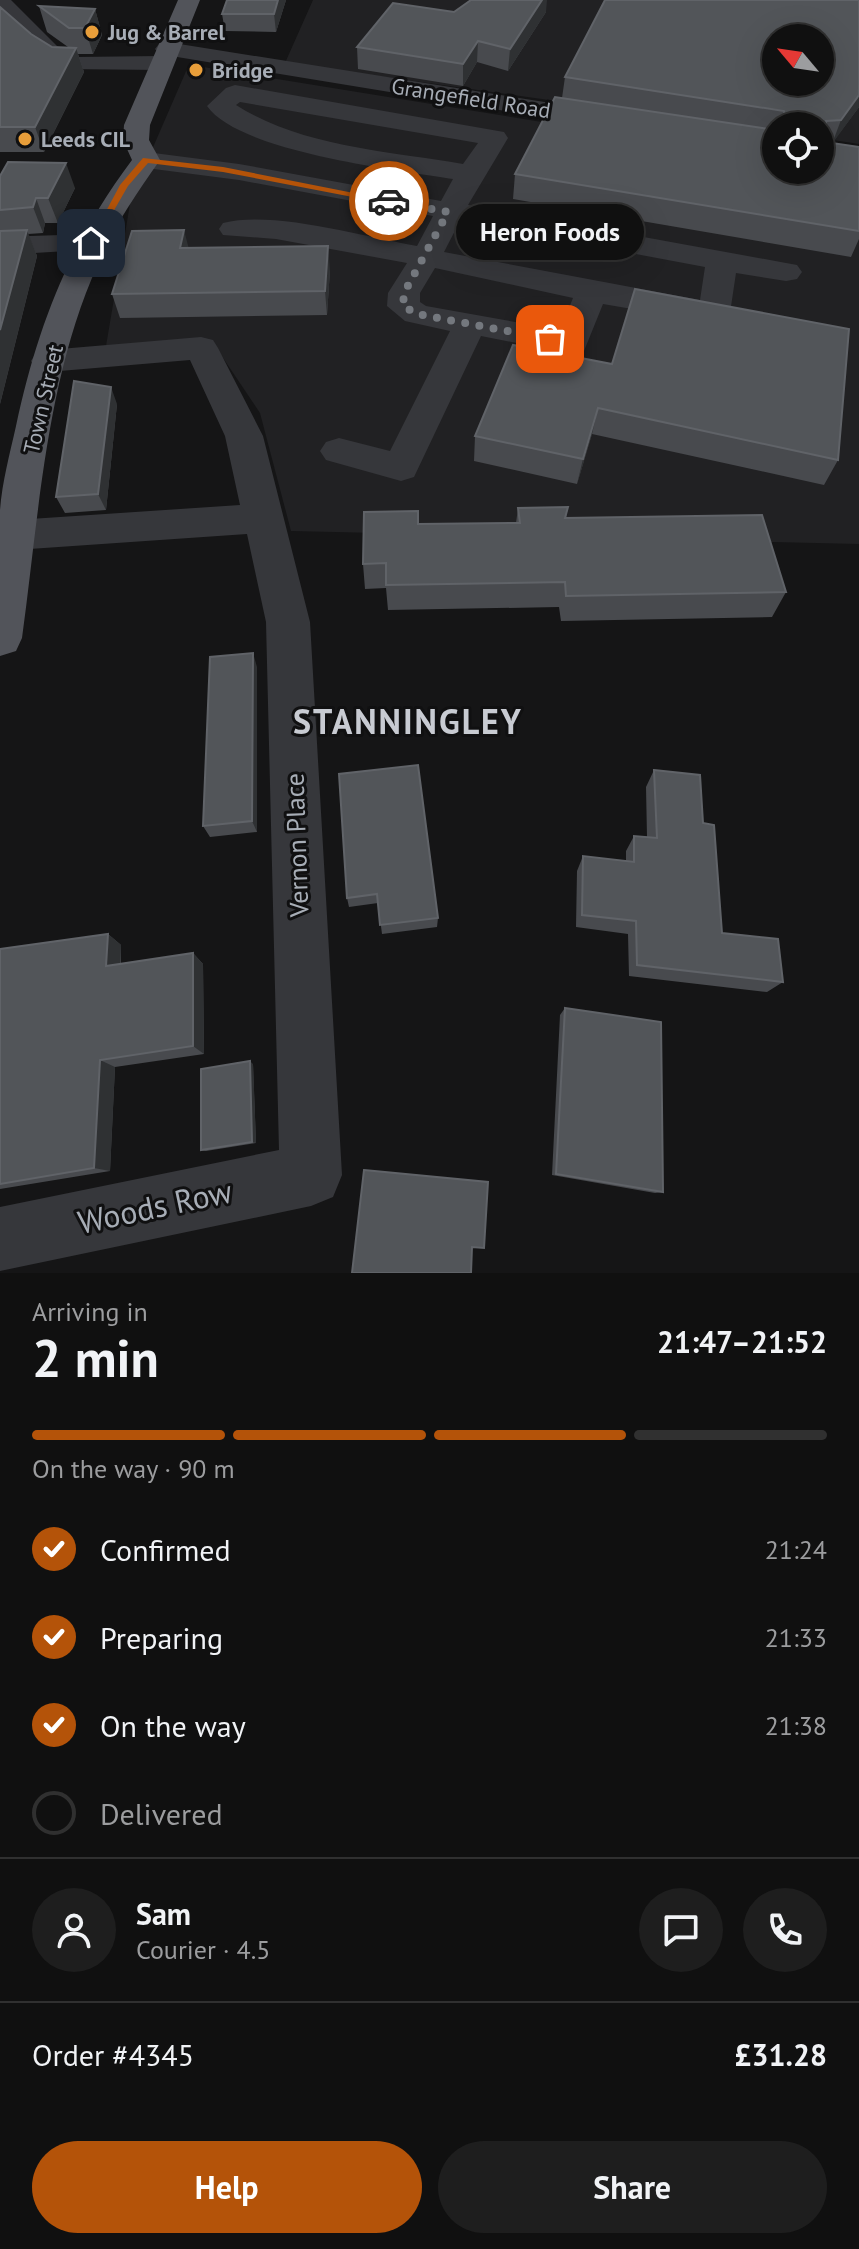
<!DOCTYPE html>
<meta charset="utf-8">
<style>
:root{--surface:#101010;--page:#1e1e1e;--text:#f1f3f6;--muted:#9c9d9f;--line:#303030;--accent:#b45309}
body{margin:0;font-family:"PT Sans",sans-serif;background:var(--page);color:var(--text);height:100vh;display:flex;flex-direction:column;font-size:30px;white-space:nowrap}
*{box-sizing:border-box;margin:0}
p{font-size:26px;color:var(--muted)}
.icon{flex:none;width:44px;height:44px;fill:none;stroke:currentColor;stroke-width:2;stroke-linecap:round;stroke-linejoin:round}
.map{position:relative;height:1273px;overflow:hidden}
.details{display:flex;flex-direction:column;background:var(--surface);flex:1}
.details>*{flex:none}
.needle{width:52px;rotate:299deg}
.controls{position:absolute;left:762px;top:24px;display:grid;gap:16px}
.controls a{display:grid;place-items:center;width:72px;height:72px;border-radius:50%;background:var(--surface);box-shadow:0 8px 32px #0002,0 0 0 2px var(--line);font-size:40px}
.pin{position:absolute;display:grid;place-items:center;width:68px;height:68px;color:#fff;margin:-34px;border-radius:16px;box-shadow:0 4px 12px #0006}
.courier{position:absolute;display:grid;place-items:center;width:80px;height:80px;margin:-40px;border:6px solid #b45309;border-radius:50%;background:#fff;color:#222;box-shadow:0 2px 10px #0007}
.bubble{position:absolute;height:56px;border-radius:28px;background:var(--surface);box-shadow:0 8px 32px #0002,0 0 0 2px var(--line);font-size:26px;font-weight:700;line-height:56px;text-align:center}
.summary em{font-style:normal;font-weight:700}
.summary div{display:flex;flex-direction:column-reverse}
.summary{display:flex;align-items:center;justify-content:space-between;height:136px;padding:0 32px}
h1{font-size:52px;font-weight:700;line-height:60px}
.bar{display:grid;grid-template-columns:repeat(4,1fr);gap:12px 8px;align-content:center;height:96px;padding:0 32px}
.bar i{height:10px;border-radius:6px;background:var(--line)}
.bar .current{background:var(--accent)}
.bar p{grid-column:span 4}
.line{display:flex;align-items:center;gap:20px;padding:0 32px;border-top:2px solid var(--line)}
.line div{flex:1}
.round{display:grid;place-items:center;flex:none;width:84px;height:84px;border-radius:42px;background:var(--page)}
ol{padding:0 32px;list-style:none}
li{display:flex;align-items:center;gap:24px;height:88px}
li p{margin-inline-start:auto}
li .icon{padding:8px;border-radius:50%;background:var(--accent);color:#fff;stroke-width:4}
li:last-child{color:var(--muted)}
li i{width:44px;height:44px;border:4px solid var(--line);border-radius:50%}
.primary-button{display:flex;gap:16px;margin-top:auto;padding:16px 32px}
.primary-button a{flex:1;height:92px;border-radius:48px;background:var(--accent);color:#fff;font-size:32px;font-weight:700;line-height:92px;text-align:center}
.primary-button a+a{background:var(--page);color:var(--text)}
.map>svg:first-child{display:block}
.built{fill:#212123;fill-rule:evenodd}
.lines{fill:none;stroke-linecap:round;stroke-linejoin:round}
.minor{fill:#36373b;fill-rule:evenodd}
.major{fill:#52545a;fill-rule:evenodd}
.wall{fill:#484a4e;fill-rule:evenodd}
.shaded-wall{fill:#2f3133}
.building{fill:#525559;stroke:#606368;stroke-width:2;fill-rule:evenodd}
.route{fill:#b45309}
.done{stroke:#74787e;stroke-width:8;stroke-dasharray:0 14.4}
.poi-dot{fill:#e89e3a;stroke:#101011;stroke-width:3}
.labels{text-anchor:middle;stroke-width:6;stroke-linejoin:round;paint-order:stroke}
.far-poi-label{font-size:22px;font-weight:bold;fill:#a7adb6;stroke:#101011;text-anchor:start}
.far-street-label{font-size:22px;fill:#a7adb6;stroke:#101011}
.street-label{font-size:26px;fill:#a7adb6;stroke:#101011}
.near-street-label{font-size:32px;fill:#a7adb6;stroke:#101011}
.district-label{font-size:34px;font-weight:bold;letter-spacing:2px;fill:#c8cbd2;stroke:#101011}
</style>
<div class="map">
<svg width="859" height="1273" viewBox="0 0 859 1273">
<rect width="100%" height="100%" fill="#151516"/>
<path class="built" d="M313,0H859V144L820,138V126H776V132L285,63ZM776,38H820V82H776Z
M197,66L776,160V170L859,173V544L291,531L260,413L213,343L105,352L131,198L187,69Z"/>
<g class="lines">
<path class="minor" d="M0,0H11L57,46L76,57L161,56L173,63L161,70L62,69L41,56L0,15Z
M167,42L608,112L621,120L608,128L159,54L155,49L159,44Z
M235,85L504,132L508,138L468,205L786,263L797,265L802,272L797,279L786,281L736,273L730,313L726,320L714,323L603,304L584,351L572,354L481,336L414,477L401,481L326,460L320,451L326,442L339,438L390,451L450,331L405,321L387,306L388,293L407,263L276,239L223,235L219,229L223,223C273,210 365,237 417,246L433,216L239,180L146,168L136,166L132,160L136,154L146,152L239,164L441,201L453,179C398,170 239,152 207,106L226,88ZM240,102L478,143L463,164C388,151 302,147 236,105ZM460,221L705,267L700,300L444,252ZM435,268L573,298L560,330L426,306L420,302V293Z
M91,234L102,237L106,243L102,249L0,255V237Z
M201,337L213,340L218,348L263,436L310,622L342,1175L333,1197L311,1206L0,1271V1207L279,1150L266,622L247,534L15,550L0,545L1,524L15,520L240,505L225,436L190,360L48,372L36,369L31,361L36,353L48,350Z"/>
<path class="major" d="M178,0H200L150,125L149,140L160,160C136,194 114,226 98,264C46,379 39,514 22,638L16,651L0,656C0,608 0,558 0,510C2,482 10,453 16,426C38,324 70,243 132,160L123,140L124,125Z"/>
</g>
<path class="wall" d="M227,0H286L276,32L225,31L222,14Z
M859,0V107L832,143L859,147V239L851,257L513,199L515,174L562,98L565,77ZM776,126H820L776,170Z
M39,6L95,9L102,35L93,54H78L84,72L44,152H0V7L31,34L52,47H68L47,32Z
M454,12H546L508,71L477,62L463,86L358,69L357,47Z
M0,176L75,188L58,223H45L43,233L28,234L37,256L0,404Z
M188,248L330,270L327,315L120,318L112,294Z
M513,345L838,460L824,485L592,434L577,484L474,461L475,436Z
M117,404L106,510L65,513L56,497Z
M568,507L566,518L786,592L772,617L561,621L559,607L388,610L386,588L365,589L363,564L516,523L518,508Z
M257,667V832L210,837L203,826Z
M654,770L703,823L722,933L783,982L767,992L629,976L628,934L576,927L577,871L583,856L626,861V851L634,836L647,837L646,787Z
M339,774L438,918L437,927L382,934L378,903L349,907L347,898Z
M108,934L121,945V964L193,953L203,964L204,1054L115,1067L110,1171L0,1189V949Z
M565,1008L663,1192L655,1193L552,1175L560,1015Z
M253,1064L256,1143L206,1151L201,1150Z"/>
<path class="shaded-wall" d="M278,0H286L276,32L274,14Z
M542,0H547L546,12L508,71L510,49Z
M95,9L102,35L93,54L85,28Z
M478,41L477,62L463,86V64Z
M76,48L84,72L44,152L35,127Z
M859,95V107L832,144L841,120Z
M66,163L75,188L58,223L48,198Z
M36,198L45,223L43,233L33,207Z
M27,230L37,256L0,404V330Z
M184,230L190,253L180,248Z
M328,246L330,270L327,315L325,291Z
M111,387L117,404L106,510L98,494Z
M598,408L592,434L577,484L583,459Z
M253,653L257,667V832L252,821Z
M108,934L121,945L120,976L106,966Z
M193,953L203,964L204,1054L193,1046Z
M100,1060L115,1067L110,1171L94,1168Z
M250,1061L253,1064L256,1143L252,1142Z"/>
<path class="building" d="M227,0H278L274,14H222Z
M471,0H542L510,49L478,41L463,64L357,47L393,3L454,12Z
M605,0H859V95L841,120L826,121L825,142L859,147V231L515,174L555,97L776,130V170H820V126H785L784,111L565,77ZM776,38H820V82H776Z
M39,6L95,9L85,28H69Z
M0,7L31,34L52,47L76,48L35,127H0Z
M8,162L66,163L48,198H36L33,207L0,210V176Z
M27,230L0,330V231Z
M184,230L180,248L328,246L325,291L112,294L132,231Z
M635,289L849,329L838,460L598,408L583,459L475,436L513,345L612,364Z
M74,381L111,387L98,494L56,497Z
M568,507L565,518L762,515L786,592L566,596L565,582L386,585V563L363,564L364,512L418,511V524L520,523L518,508Z
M253,653L252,821L203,826L210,657Z
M418,765L438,918L380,925L377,894L347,898L339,774Z
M654,770L700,775L703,823L714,825L722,933L778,939L783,982L637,965L636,921L582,915L583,856L634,862V836L657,838Z
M108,934L106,966L193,953V1046L100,1060L94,1168L0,1184V949Z
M565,1008L661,1022L663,1192L556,1174Z
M250,1061L252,1142L201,1150V1069Z
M364,1170L488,1182L484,1248L472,1247L471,1273H352Z"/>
<path class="route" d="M143,158L223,167L394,201L389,204L223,172L148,163L128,186L94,245H88L120,185Z"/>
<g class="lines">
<path class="done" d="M389,201L448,212L404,293L403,306L417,314L550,339"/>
</g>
<g class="poi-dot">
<circle cx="92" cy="32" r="8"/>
<circle cx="196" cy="70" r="8"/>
<circle cx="25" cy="139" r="8"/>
</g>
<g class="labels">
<g class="far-poi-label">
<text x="108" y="40">Jug &amp; Barrel</text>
<text x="212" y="78">Bridge</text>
<text x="41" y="147">Leeds CIL</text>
</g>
<g class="far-street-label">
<text transform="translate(471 98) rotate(9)" y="8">Grangefield Road</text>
<text transform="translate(43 399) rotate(-77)" y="8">Town Street</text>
</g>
<g class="street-label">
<text transform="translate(297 845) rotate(-92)" y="9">Vernon Place</text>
</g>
<g class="near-street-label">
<text transform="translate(155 1207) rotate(-12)" y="11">Woods Row</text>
</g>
<g class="district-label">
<text x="408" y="734">STANNINGLEY</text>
</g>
</g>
</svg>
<div class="controls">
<a><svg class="needle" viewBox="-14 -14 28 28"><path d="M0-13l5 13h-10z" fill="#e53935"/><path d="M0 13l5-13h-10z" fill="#9c9d9f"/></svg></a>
<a><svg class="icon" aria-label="locate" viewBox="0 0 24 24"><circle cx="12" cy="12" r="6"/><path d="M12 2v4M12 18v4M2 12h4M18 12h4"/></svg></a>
</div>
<div class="pin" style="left:550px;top:339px;background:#ea580c"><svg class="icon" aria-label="bag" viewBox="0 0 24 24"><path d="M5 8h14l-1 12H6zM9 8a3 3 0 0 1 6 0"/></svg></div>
<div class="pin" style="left:91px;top:243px;background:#1f2937"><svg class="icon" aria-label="home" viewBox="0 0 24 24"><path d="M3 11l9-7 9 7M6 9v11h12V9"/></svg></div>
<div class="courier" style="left:389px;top:201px"><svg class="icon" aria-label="car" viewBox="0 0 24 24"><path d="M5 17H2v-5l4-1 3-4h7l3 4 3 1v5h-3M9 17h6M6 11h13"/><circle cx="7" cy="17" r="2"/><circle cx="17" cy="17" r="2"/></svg></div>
<div class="bubble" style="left:456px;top:204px;width:188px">Heron Foods</div>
</div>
<section class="details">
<div class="summary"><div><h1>2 min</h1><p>Arriving in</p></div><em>21:47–21:52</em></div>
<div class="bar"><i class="current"></i><i class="current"></i><i class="current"></i><i></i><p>On the way · 90 m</p></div>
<ol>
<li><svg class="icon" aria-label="check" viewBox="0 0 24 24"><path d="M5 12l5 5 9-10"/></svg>Confirmed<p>21:24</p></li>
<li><svg class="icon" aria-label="check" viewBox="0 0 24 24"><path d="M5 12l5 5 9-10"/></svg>Preparing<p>21:33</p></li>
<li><svg class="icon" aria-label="check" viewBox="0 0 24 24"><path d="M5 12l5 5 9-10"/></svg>On the way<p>21:38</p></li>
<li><i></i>Delivered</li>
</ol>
<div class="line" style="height:144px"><a class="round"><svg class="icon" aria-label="person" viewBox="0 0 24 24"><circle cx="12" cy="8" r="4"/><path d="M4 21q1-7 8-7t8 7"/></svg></a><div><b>Sam</b><p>Courier · 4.5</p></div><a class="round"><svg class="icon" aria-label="chat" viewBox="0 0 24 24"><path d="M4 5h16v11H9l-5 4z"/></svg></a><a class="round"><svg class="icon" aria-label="phone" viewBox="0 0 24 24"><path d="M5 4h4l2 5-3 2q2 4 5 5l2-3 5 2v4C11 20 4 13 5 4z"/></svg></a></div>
<div class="line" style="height:104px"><div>Order #4345</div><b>£31.28</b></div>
<div class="primary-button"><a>Help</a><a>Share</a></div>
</section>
